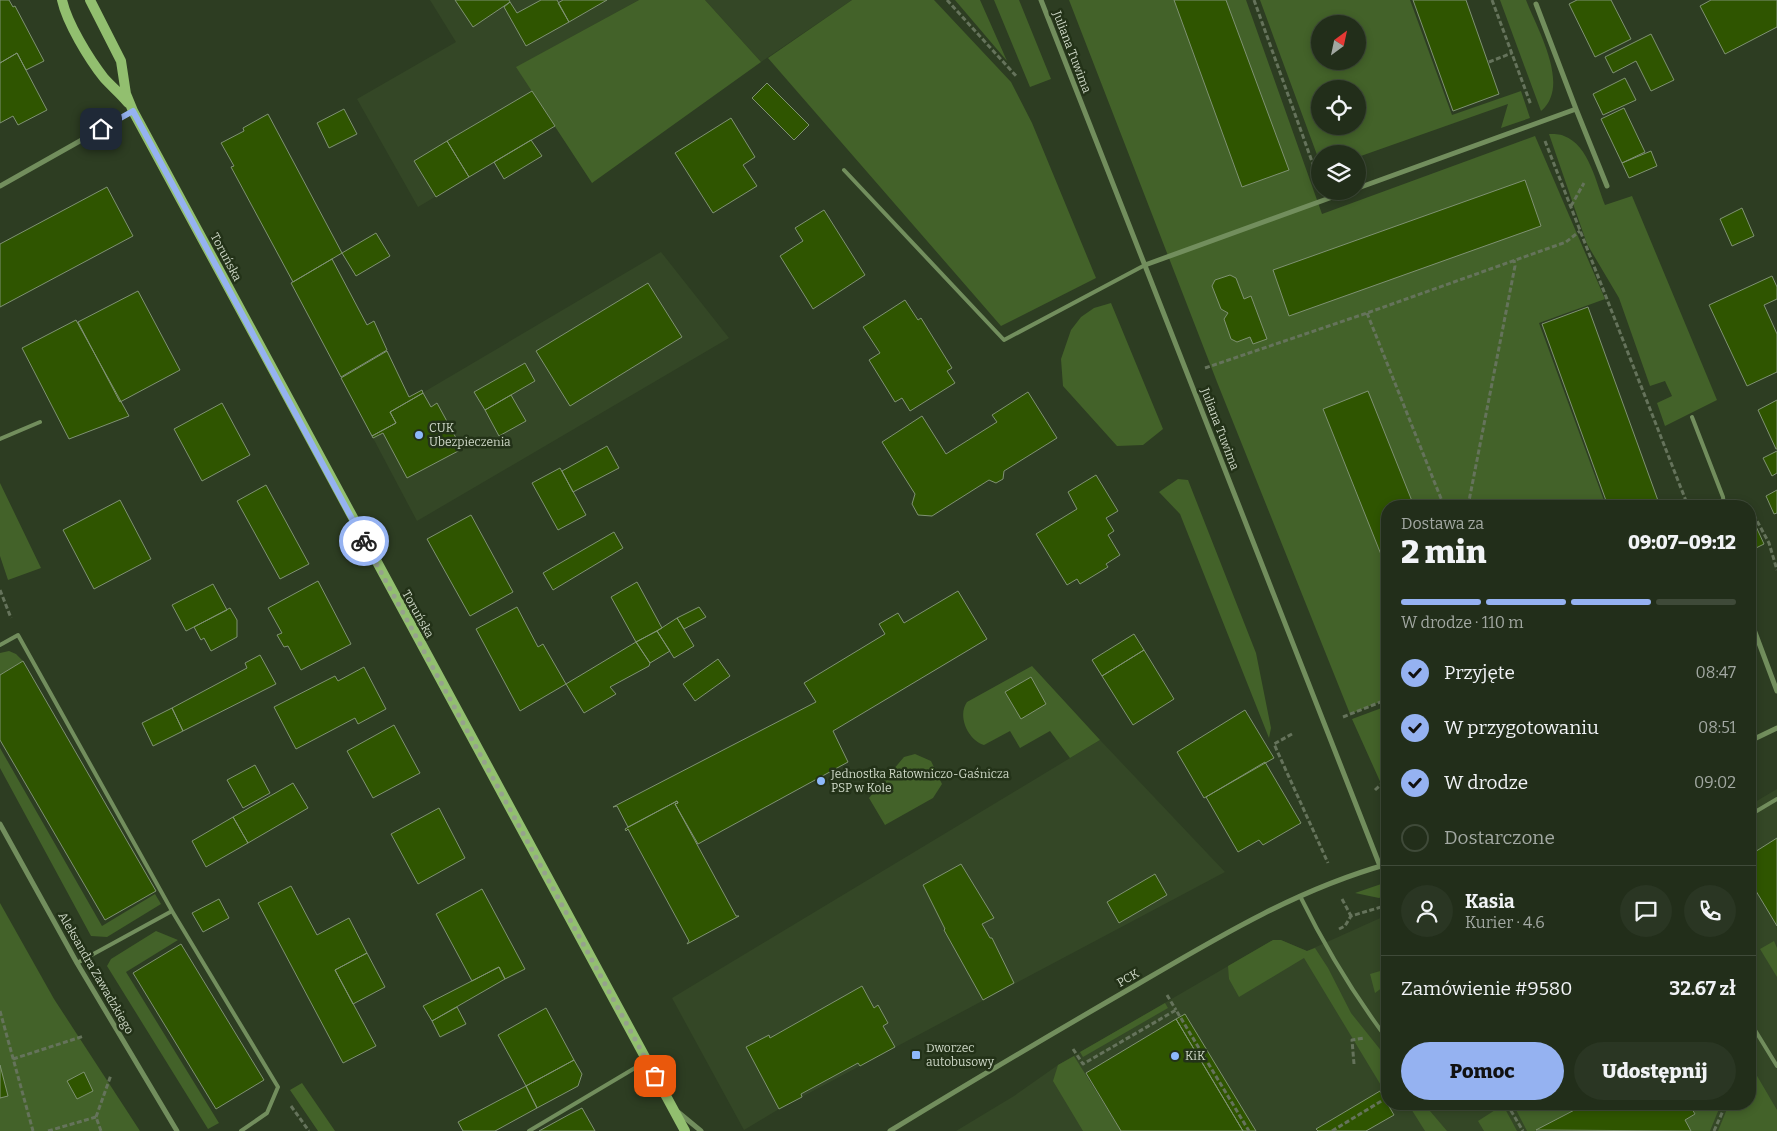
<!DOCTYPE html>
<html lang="pl">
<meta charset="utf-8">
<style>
:root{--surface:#222e1a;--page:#2a3623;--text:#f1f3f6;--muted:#a2a8a2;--line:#3f4a39;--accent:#95b2f1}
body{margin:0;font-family:Bitter,serif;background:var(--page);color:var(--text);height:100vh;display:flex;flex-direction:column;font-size:19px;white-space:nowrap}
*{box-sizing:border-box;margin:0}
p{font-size:16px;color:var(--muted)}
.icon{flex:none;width:28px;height:28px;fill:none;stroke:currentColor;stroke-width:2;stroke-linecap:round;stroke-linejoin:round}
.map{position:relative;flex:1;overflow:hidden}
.sheet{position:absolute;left:1381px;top:500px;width:375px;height:610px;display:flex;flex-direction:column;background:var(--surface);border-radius:20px;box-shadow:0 2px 8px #0003,0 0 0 1px var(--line)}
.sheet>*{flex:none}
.needle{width:32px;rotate:33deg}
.buttons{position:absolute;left:1311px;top:15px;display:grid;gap:10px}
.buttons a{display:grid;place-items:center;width:55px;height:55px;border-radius:50%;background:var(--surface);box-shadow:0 2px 8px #0003,0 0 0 1px var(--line);font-size:25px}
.pin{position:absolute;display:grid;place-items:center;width:42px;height:42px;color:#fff;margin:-21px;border-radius:10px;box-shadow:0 2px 8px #0006}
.courier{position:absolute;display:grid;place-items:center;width:50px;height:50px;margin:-25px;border:4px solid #95b2f1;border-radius:50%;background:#fff;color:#222;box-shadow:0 1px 6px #0007}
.headline em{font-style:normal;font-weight:800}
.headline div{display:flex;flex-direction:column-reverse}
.headline{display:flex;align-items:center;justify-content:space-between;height:85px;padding:0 20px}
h1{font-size:32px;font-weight:800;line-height:38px}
.bar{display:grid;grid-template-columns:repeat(4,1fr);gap:8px 5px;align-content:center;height:60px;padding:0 20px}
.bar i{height:6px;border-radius:4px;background:var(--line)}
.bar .current{background:var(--accent)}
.bar p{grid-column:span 4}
.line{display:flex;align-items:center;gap:12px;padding:0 20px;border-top:1px solid var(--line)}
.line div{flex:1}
.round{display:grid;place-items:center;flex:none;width:52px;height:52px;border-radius:26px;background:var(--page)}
ol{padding:0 20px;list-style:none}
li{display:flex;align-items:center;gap:15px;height:55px}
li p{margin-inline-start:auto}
li .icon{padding:5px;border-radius:50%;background:var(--accent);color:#111;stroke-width:4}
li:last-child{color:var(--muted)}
li i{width:28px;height:28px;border:2px solid var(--line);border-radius:50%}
.button{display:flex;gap:10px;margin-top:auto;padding:10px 20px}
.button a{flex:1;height:58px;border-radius:30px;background:var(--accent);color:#111;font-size:20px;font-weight:800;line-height:58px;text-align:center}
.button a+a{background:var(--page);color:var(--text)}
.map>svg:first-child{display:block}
.built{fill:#344726}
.green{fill:#436229;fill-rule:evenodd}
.building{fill:#2f5500;stroke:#7f9273}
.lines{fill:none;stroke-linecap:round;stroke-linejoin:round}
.path{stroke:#65735b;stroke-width:3;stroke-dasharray:5 2.5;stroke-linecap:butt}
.lane{stroke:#728e5d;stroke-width:4}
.street{stroke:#728e5d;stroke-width:5}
.secondary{stroke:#92bf6f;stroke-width:10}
.done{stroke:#96a28d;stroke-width:5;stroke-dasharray:0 9}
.route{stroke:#95b2f1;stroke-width:6}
.poi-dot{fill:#8db9fc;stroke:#233218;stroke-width:2}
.labels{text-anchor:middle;stroke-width:5;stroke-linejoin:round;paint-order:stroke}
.street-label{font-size:12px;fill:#ced8c7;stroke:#233218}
.poi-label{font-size:12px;fill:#ced8c7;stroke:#233218;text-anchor:start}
</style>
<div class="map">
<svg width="1777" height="1131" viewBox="0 0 1777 1131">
<rect width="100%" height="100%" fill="#2d3d22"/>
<path class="built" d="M430,0H639L517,67L555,126L418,207L357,99L456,42Z
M705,0H852L761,62Z
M661,252L729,338L417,521L372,436L390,412Z
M1100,740L1225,872L779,1109L744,1130L672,998Z
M1777,789V1131H956L1014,1096L1058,1065L1273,940H1281L1307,951L1387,915L1388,1104H1750V805Z"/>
<path class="green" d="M639,0H705L761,62L592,183L516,67Z
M852,0H934L1011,82L1032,123L1096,278L1001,326L768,58Z
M955,0H980L1007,61Z
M994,0H1019L1051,79L1030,87Z
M1069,0H1246L1322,214L1535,136L1605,299L1539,323L1606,506H1388L1387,699L1350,714L1217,382Z
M1260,0H1410L1452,115L1521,91L1530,118L1501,128L1508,104L1358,157V154H1320V163ZM1320,24H1358V61H1320ZM1320,89H1358V126H1320Z
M1500,0H1526C1538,31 1571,86 1541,111Z
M1549,134C1553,134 1560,134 1564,136C1589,145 1596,183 1605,205L1632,196L1717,400L1665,426L1657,403L1672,396L1665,381L1650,386L1619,298L1587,244Z
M1111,303L1163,429L1143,445L1117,446L1063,386L1061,359L1071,330L1081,317L1094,308Z
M1178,479L1188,480L1256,653L1271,728L1269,738L1180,514L1159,492Z
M0,483L41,568L8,580L0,556Z
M9,651L16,654L23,661L0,675V653Z
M1032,666L1100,740L1070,758L1050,731L1020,748L1010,731L984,745C968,740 957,716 967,702Z
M1387,706V789L1383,788L1352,719Z
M0,748L102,926L155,894L161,904L107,937L91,936L0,768Z
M915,754L931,761L942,784L933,798L885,825L869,798L904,757Z
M1387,882V895L1379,898L1355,893Z
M0,903L54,999L140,1131H0Z
M156,931L178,940L126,972L219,1123L208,1129L107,966L111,959Z
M1273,940H1281L1307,951L1315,948L1328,968L1351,1013L1387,1058V1091L1385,1092L1304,958L1239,997L1229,979L1228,966Z
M1774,941L1777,948V977L1760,949Z
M1387,969V984L1375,993L1370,974Z
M1165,1003L1168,1008L1083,1057L1080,1052Z
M1074,1056L1121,1131H1083L1053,1081L1058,1065Z
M1753,1069L1777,1110V1131H1718L1729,1104H1750V1071Z
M302,1083L335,1131H318L290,1090Z
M1408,1104H1424L1447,1131H1425Z
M1513,1104H1586L1535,1131H1527Z
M1692,1104H1721L1710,1131H1691L1685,1120L1695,1114L1690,1105Z
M1503,1105L1517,1131H1484L1478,1121Z"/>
<path class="building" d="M0,0H9L13,7L15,6L44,61L26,70L17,53L0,63Z
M455,0H509L510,2L473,27Z
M541,0H557L569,22L526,46L504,7L510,2L517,13Z
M563,0H607L569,22L558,3Z
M1174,0H1226L1289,170L1242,187Z
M1413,0H1466L1499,94L1453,111Z
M1577,0H1611L1631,39L1595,57L1569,4Z
M1711,0H1777V27L1725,54L1700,6Z
M1651,34L1674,80L1651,91L1636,61L1613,73L1605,57Z
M17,53L47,110L18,125L13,116L0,123V63Z
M1625,78L1636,100L1603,115L1593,94Z
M767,83L809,125L794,140L752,98Z
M532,91L555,126L469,177L447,141Z
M1624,108L1645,152L1622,163L1601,119Z
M344,109L357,134L329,148L317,123Z
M268,114L342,253L293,282L231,167L234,166L221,143L244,131L243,128Z
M731,118L755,157L743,165L757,186L713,213L675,153Z
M531,140L542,156L504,179L494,162Z
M447,141L469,177L436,197L414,161Z
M1651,151L1657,166L1629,178L1622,163Z
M1525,180L1541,226L1289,316L1273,270Z
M107,187L133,236L0,307V244Z
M1742,208L1754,236L1732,246L1720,219Z
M824,210L865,275L813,309L780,256L803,241L795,228Z
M376,233L390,256L356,276L342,253Z
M332,259L367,325L374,321L387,350L341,377L291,283Z
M1230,275L1236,278L1244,299L1251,296L1267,339L1253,344L1250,337L1237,342L1231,339L1224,319L1228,313L1221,309L1212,286L1215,280Z
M1772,276L1777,287V299L1764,305L1777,334V372L1747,386L1709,305Z
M648,283L682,337L570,406L536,351Z
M138,291L180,370L120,402L78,322Z
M905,300L918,320L921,318L952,368L947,371L955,383L910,411L902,398L895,402L869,360L880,353L863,327Z
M1588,307L1660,506H1608L1542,324Z
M76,320L129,416L69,439L22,348Z
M387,351L409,397L422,390L423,393L390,412L396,423L372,436L341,378Z
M525,363L535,381L485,410L474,392Z
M1368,391L1414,506H1388V572L1323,409Z
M1028,392L1057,438L1004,471L1003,479L996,483L989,480L932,516L918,515L912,504L915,494L882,442L922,416L946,454L997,422L992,415Z
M423,393L431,407L437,403L462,449L407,478L383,433L373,438L372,436L396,423L390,412Z
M511,395L526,421L499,436L485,410Z
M1777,400V449H1776L1758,410Z
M222,403L250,455L202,481L174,429Z
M607,446L619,468L573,492L562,471Z
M1777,451V473L1772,476L1763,458Z
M560,468L586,515L558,530L532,483Z
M1096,475L1118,511L1106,518L1114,531L1108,535L1120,555L1106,564L1108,567L1080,584L1077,579L1067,585L1036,534L1077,509L1068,492Z
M266,485L309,564L280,579L237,501Z
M1777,490V513L1774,514L1766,496Z
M120,500L151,559L94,589L63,530Z
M471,515L513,592L470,616L427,539Z
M1754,522L1764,544L1750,551V524Z
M614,532L623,548L553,590L543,573Z
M318,581L351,644L301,670L288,646L284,647L277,635L282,633L268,608Z
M637,582L662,628L636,642L611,597Z
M213,584L227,610L186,631L172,605Z
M958,591L987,639L833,731L848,762L698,844L675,804L678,803L677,801L628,827L617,806L613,807L816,702L804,683L885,634L879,624L898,613L904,623Z
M517,607L538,647L543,644L566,684L520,711L476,629Z
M699,607L706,617L684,629L677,618Z
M230,608L237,620V637L211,651L204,638L201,640L194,627Z
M677,618L694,646L674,658L657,631Z
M657,631L670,651L650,663L636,642Z
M1134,634L1144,650L1102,676L1092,660Z
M636,642L650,663L649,666L610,687L616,694L584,713L566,684Z
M1144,650L1174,699L1133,725L1102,676Z
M260,655L276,684L183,731L172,708L247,668L245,663Z
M718,659L730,676L695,701L683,684Z
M23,661L156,891L105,920L0,740V675Z
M364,667L386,709L358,724L355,718L296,749L274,707L335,676L338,681Z
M1031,677L1046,704L1021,719L1005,692Z
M172,708L183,731L153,746L142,723Z
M1245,710L1274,758L1204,798L1177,752Z
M394,725L420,773L373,798L347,751Z
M1265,762L1301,823L1263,845L1259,840L1238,852L1206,797Z
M255,765L270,793L243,808L227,780Z
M293,783L308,808L248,843L233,817Z
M677,801L678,803L675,804L736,916H739L687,944L689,941L628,829L626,831L625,829Z
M439,808L465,858L418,884L391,834Z
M233,817L248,843L206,867L192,841Z
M1777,838V926L1750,881V855Z
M961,864L994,918L982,924L990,938H992L1014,983L983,1000L944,930L945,929L923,885Z
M1155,874L1167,895L1119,923L1107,902Z
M291,886L317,935L349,918L367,953L335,970L376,1046L343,1063L258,903Z
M482,889L525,969L505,979L499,967L472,981L436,914Z
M219,899L229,918L203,932L192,913Z
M181,944L264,1080L216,1109L133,973Z
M367,953L385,987L353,1004L335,970Z
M499,967L505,979L432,1021L423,1006Z
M862,986L874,1008L878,1005L888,1023L883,1026L895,1047L860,1066L858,1063L801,1094L802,1097L779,1109L746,1047L769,1035L770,1038Z
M457,1007L466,1024L440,1037L432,1021Z
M546,1008L574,1060L526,1086L498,1035Z
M1185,1014L1256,1131H1243L1176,1019Z
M1176,1019L1243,1131H1121L1086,1073Z
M574,1060L582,1074L578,1086L537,1108L526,1086Z
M0,1065L8,1096L0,1098Z
M84,1072L93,1091L77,1099L67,1081Z
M526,1086L537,1108L495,1131H463L458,1122Z
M1380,1091L1394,1115L1366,1131H1318L1316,1129Z
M1586,1104H1689L1695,1114L1685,1120L1691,1131L1536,1130Z
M582,1108L595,1131H539L570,1114Z"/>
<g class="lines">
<path class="path" d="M947,0L1017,77
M1254,0L1319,181
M1492,0L1531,105
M1489,62L1512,53
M1545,141L1688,506
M1571,206L1584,183
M1367,313L1444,506
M1205,368L1367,313L1566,242L1580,231
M1468,506L1515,266L1514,260
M1750,508L1769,543L1777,570
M0,590L11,618
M1343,717L1388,699
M1292,734L1274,744L1328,863
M1375,790L1388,778
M1342,899L1351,916
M1339,929L1345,926L1351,916L1388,905
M1167,995L1176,1010
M0,1011L33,1131
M1073,1049L1083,1064L1176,1010L1249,1131
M13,1059L84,1036
M1354,1064L1352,1040L1364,1038
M1507,1104L1523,1131
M291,1106L309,1131
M48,1131L96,1117
M101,1131L96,1117L111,1075
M1332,1131L1388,1097
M1714,1131L1726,1104"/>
<path class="lane" d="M844,170L1004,340L1145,265
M1692,417L1723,497L1724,506
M0,439L40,422
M0,645L18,635L172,911
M1750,815L1777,799
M1300,896C1325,947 1354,995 1388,1040
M77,963L172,911L278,1087L267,1113L241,1131
M1750,1022L1777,1066
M529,1131L645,1062"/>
<path class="street" d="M1041,0L1380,866
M1576,109L1607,186
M0,186L133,111
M1358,188L1576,109L1536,4
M1145,265L1349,191
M1750,619L1777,691
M1750,741L1777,728
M0,824L77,963L177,1131
M678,1112L701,1131
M890,1131C972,1081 1055,1032 1138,984C1218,937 1298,889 1388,864"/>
<path class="secondary" d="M62,0C67,23 89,59 104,78C112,87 121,94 128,103
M90,0L121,61L126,94L133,111L685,1131"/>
</g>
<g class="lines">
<path class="done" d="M364,541L655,1076"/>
<path class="route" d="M101,129L133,111L364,541"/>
</g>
<g class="poi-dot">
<circle cx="419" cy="435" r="5"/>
<circle cx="821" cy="781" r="5"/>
<rect x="911" y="1050" width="10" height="10" rx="2.5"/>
<circle cx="1175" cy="1056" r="5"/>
</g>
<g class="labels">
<g class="street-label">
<text transform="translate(1072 52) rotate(69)" y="4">Juliana Tuwima</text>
<text transform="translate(226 257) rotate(62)" y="4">Toruńska</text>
<text transform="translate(1220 429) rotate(69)" y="4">Juliana Tuwima</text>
<text transform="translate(418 614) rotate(61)" y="4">Toruńska</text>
<text transform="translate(96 973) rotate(60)" y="4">Aleksandra Zawadzkiego</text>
<text transform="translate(1128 978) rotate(-30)" y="4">PCK</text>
</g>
<g class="poi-label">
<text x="429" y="432">CUK<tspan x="429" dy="14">Ubezpieczenia</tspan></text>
<text x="831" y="778">Jednostka Ratowniczo-Gaśnicza<tspan x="831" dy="14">PSP w Kole</tspan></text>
<text x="926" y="1052">Dworzec<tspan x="926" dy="14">autobusowy</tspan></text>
<text x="1185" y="1060">KiK</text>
</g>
</g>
</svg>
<div class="buttons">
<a><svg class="needle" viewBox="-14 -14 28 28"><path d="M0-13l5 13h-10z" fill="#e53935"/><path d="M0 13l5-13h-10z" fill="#a2a8a2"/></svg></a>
<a><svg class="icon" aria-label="locate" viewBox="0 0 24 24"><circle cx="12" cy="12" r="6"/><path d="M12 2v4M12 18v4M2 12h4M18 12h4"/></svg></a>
<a><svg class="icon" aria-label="layers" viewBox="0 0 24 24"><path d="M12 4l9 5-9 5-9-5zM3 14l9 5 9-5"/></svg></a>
</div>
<div class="pin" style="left:655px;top:1076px;background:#ea580c"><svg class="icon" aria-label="bag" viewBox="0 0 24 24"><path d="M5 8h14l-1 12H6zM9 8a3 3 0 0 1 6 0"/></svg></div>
<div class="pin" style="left:101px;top:129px;background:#1f2937"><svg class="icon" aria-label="home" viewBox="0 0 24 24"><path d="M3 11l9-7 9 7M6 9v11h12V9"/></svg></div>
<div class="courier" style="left:364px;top:541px"><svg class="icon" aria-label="bike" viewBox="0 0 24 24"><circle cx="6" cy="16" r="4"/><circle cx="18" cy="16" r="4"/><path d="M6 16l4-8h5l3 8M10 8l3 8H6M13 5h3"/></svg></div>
<section class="sheet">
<div class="headline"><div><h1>2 min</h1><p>Dostawa za</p></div><em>09:07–09:12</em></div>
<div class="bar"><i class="current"></i><i class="current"></i><i class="current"></i><i></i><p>W drodze · 110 m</p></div>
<ol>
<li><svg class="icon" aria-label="check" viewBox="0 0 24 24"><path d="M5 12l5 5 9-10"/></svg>Przyjęte<p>08:47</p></li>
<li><svg class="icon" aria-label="check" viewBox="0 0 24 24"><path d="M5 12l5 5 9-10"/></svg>W przygotowaniu<p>08:51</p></li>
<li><svg class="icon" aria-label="check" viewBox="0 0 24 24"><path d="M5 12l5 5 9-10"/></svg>W drodze<p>09:02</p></li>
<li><i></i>Dostarczone</li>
</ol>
<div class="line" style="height:90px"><a class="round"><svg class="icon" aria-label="person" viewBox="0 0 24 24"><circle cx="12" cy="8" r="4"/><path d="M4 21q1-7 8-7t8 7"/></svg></a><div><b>Kasia</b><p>Kurier · 4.6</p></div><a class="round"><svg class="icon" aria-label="chat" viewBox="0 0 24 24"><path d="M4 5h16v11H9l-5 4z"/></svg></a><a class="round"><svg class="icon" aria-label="phone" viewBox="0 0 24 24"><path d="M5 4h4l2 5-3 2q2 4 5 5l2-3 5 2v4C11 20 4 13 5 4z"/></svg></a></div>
<div class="line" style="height:65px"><div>Zamówienie #9580</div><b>32.67 zł</b></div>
<div class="button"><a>Pomoc</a><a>Udostępnij</a></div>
</section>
</div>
